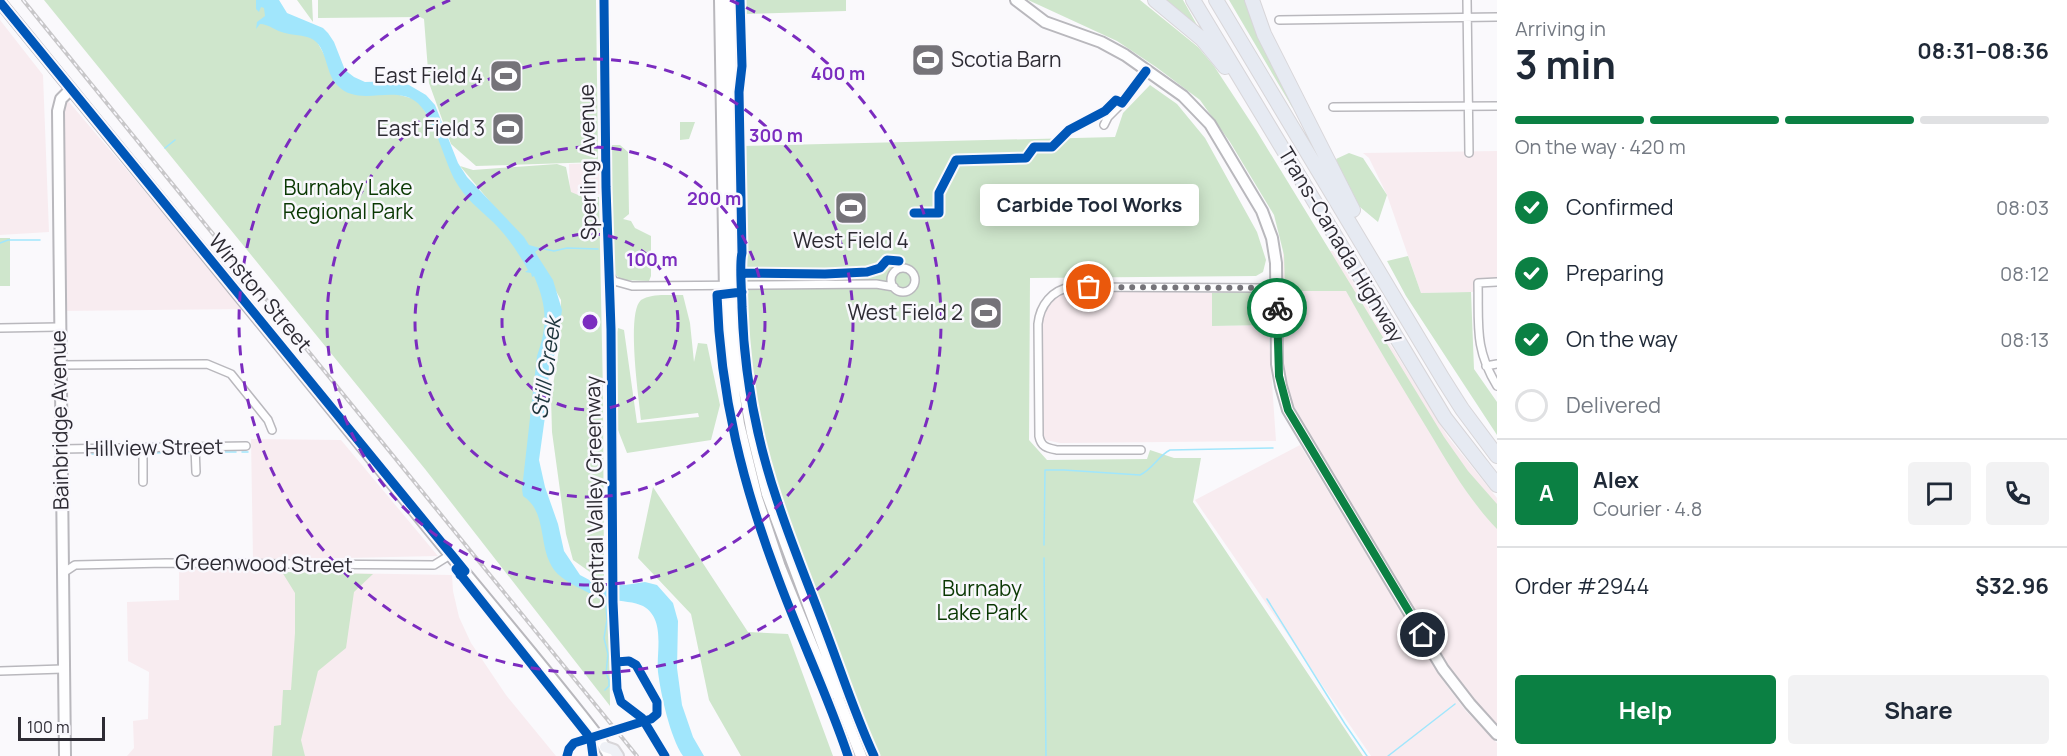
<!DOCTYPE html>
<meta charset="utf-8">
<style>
:root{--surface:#fff;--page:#f2f2f3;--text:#1f2937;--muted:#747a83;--line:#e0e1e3;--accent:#0b8043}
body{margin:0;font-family:Manrope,sans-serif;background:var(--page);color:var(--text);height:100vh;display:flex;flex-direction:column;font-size:22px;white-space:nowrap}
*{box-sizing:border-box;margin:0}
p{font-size:20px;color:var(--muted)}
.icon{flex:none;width:33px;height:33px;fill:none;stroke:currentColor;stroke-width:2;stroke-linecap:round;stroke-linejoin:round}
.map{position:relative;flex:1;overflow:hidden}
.panel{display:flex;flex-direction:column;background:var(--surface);width:570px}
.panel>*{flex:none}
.scale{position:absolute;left:18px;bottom:15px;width:87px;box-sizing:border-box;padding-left:6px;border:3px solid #2d2b33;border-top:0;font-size:16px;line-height:21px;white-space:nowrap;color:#2d2b33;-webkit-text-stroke:4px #f9f8fd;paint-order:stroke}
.pin{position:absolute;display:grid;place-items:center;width:51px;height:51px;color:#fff;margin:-26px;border:3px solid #fff;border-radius:50%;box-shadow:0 2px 6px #0007}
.courier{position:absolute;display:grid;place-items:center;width:60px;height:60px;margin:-30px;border:4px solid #0b8043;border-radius:50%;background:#fff;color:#222;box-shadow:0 2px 8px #0007}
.bubble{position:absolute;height:42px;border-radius:6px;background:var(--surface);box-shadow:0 3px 15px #0003;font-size:20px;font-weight:700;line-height:42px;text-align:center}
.overview em{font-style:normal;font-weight:700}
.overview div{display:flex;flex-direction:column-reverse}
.overview{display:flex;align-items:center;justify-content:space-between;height:102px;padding:0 18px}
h1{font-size:39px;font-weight:700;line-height:45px}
.bar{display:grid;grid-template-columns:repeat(4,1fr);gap:9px 6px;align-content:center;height:72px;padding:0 18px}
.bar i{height:8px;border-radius:4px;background:var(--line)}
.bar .selected{background:var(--accent)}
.bar p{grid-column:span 4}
.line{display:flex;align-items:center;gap:15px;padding:0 18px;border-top:2px solid var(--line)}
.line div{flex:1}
.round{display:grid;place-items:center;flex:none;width:63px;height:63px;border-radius:6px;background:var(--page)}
ol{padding:0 18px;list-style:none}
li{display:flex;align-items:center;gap:18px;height:66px}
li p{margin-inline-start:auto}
li .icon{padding:6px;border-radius:50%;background:var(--accent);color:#fff;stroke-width:4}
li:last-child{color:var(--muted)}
li i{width:33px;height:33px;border:3px solid var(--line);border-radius:50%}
.button{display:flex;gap:12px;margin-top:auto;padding:12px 18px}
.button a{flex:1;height:69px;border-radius:6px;background:var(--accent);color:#fff;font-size:24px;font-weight:700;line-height:69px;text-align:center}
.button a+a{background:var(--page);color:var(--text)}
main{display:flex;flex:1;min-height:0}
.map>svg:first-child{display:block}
.industrial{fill:#f8ecf0}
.green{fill:#cfe6cc}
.water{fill:#a1e6fc}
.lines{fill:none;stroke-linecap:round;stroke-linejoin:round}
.stream{stroke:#a1e6fc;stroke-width:1.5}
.street-casing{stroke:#b9b8bd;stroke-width:10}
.secondary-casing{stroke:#b9b8bd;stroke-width:14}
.primary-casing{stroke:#d8d6d9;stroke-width:14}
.highway-casing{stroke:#d8d6d9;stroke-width:16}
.street{stroke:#fefeff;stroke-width:7}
.secondary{stroke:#fefeff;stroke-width:10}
.primary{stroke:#eff1f6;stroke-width:10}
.highway{stroke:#e6eaf2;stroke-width:14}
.rail-casing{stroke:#c8c7c9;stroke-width:4}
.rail{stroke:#f9f8fd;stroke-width:1.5;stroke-dasharray:4.5;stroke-linecap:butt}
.cycleway-casing{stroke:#f9f8fd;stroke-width:13}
.cycleway{stroke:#0057b8;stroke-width:9}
.done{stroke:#757379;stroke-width:6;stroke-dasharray:0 10.8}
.route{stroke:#0b8043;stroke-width:8}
.ring{fill:none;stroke:#7b2cbf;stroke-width:3;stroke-dasharray:10 8}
.labels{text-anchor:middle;stroke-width:5;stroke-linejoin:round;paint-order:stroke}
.poi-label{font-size:21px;fill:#2d2b33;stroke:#f9f8fd;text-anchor:end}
.street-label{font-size:21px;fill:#2d2b33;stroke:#f9f8fd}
.park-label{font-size:21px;fill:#0a3803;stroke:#f9f8fd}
.water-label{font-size:22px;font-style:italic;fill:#1e353c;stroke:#f9f8fd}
.centre{fill:#7b2cbf;stroke:#f9f8fd;stroke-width:3}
.ring-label{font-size:18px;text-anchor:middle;font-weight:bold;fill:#7b2cbf;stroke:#f9f8fd;stroke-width:5;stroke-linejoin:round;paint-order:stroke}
</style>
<main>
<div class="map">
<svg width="1497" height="756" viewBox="0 0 1497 756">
<rect width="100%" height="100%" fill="#faf9fc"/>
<path class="industrial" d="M0,20L43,75L49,232L0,235Z
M69,102L245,309L60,311L63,104Z
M1497,151V279H1474L1473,292L1421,293L1387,195L1369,158L1363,153Z
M602,163L603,194L570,195L569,164Z
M1283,251H1333L1367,304L1371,316L1394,350L1448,437L1497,498V725L1465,690L1443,657L1298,415L1287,388L1284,369Z
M1073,290L1212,293V326L1268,325L1276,441L1060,443L1046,440L1041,430V319L1054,298Z
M251,439L341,440L438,556L253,560Z
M1300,445L1444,682L1466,711L1497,743V756H1371L1195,500Z
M179,567L282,572L452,575L453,591L459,617L471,643L506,695L556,756H127L134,748L133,721L148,719L149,672L128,661L127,602L179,600Z"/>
<path class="green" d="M44,0H267L315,38L337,78L418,100L435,128L459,183L505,231L546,289L548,330L527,481L559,569L609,601L610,706L425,469Z
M297,0H312L313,22Z
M318,0H596L598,162L476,166L451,144L429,83L424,19L420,17L318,18Z
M744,0H846V11L744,14Z
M1028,0H1140L1198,47L1214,66L1256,130L1444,437L1468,471L1497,504V529C1469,500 1449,465 1428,430C1400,384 1372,338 1346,291H1285L1284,255L1274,215L1230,142L1200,100L1156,67L1117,41Z
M1160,0H1183L1197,25L1194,27Z
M1229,0H1246L1301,113L1292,107Z
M1150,85L1177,104L1205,138L1257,232L1266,260L1263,272L1256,276L1030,278L1029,440L1047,460L1147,459L1150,450L1174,458H1201L1193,502L1363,756H875L856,709L779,503L758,420L740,270L741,146L1115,137L1123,113Z
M680,122H695L689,139L680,140Z
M609,145H620L628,152L629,214L623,219L631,221L635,228L651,236V276L649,281L621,280L612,271Z
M1349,153L1363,158L1387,195L1378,222L1354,202L1336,159Z
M557,164L566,167L571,192L583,197H599L603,394L604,582L573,560L566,534L552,432L551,397L560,343L561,300L538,259L460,166L473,170Z
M0,238H10V286H0Z
M1408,256L1421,293L1471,292L1474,369L1497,402V435L1406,296L1387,261Z
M1254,292L1263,296L1268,301V325L1212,326V293Z
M664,295H683L690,323L694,362L698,343L707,344L720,405L711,440L627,453L616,425V337L618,328L624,330L637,423L699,417L698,413L641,420C639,399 626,313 641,300C647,296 657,295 664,295Z
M653,487L748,632L788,634L833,756H741L709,700L691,614L638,558Z
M282,572L373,574L354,592L346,648L318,671L301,740L305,756H272L274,726L281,725L283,690H291L295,633V593Z"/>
<path class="water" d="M256,0H279L287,13L323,28L328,33L334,42L345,70L354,77L365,82L398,81L409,85L426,95L435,105L458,163L467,177L524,237L529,245L540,248L535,252L553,280L562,310L556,353L549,362L548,395L539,460L545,487L558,524L564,551L580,575L595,583L625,585L645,582L657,585L673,603L678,621L677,668L682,705L693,737L704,756H683C670,737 661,695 658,672C656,652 666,619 643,606C635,602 621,601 611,600L606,604C591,590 559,584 550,563C539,541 546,511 523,496L522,489L537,356C548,325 547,306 534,276L532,277L531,273L525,272L528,270C518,252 507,236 493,222C479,209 465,198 456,182C444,162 434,114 415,101C392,85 358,108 337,85C324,72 328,42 307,37C300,35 292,35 285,33C275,31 269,24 260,24L256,29L257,22L265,16L264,8L261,7L259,12L256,9Z"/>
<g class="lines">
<path class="stream" d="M165,148L175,140
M0,243L8,240H40
M540,248L554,251L567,248L598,249
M202,452H236
M242,452H248
M151,453L189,452
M92,454L128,453
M1044,545L1045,470H1064L1140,475C1153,469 1158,456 1170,450L1273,448
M1044,558L1046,756
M1267,599L1345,724L1367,756
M605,690L609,686V680L606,673L608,654L604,638L607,620L606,604
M1388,756L1455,704"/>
<g class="street-casing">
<path id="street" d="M604,0L608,271L611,323
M1467,0L1469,153
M1279,20L1497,17
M1333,107L1497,106
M1104,125L1108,117L1122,103L1146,71
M891 280a12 12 0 1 1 24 0a12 12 0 1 1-24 0Z
M608,272L614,281L632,286L876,284L894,287
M1497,282L1478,283C1479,325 1474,348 1497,386
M0,328L59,327
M60,365L207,364L231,374L268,420L272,430
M1486,366L1497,364
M195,447L196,472
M61,449L246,446
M1141,450H1057C1047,448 1041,447 1039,436L1038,324C1040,305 1052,290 1071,287L1276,288
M143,482V448
M63,573L75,565L166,563L434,565L450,555
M0,671L63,669"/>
</g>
<g class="secondary-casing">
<path id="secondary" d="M720,0L725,293L729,358L739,424L757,498L780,567L826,680L836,694
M730,0L734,297L739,363L752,433L767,494L833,672L839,700L861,756
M1016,0L1045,22L1101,42L1125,55L1183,96L1210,124L1262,211L1272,238L1276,263L1277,364L1281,386L1288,410L1443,669L1470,704L1497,734
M0,2C142,176 283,350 425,524C483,596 544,666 600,739L609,756
M65,756L58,111L61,99L71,89"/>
</g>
<g class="primary-casing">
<path id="primary" d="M605,747L614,750L618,756"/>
</g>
<g class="highway-casing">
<path id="highway" d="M1155,0L1202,39L1225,67
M1193,0L1445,418L1497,485
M1216,0L1443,379L1462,409L1497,456
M1252,0L1264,34L1353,210"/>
</g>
<use href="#street" class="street"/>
<use href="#secondary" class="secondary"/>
<use href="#primary" class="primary"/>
<use href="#highway" class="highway"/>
<g class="rail-casing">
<path id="rail" d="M23,0L637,756"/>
</g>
<use href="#rail" class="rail"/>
<g class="cycleway-casing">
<path id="cycleway" d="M604,0L606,187L611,329L613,602L617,689L621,702L642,718L665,756
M740,0L742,66L739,92L742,253C739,264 742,294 742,307C744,372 756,438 777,500C792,546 811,591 828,637C843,677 856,717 874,756
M0,2L465,571L460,575
M914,213H939V193L956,160L1026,158L1034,147H1052L1069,130L1105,111L1116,100L1122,103L1146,71
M742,275L745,273L825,274L867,272L880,268L887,260L899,261
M742,292L717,295C720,395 743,486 778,578C800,638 828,696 848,756
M456,569L587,734L591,741L593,756
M567,756L569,749L574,743L651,719L657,714V702L636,665L629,661L616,662"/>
</g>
<use href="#cycleway" class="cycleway"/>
</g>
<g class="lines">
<path class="done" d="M1089,287L1276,288L1277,308"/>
<path class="route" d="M1277,308L1279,376L1288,410L1423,635"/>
</g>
<g class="ring">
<circle cx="590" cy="322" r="88"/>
<circle cx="590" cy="322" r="175"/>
<circle cx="590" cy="322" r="263"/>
<path d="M730 0A351 351 0 1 1 450 0"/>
</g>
<defs>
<g id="stadium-square" transform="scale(1.725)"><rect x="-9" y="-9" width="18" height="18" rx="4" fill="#757379" stroke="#f9f8fd"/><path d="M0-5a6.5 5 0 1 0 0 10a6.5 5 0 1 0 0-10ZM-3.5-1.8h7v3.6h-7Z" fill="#fff"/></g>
</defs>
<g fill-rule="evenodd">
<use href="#stadium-square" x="928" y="60"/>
<use href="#stadium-square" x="506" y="76"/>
<use href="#stadium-square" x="508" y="129"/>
<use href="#stadium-square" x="851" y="208"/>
<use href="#stadium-square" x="986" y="313"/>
</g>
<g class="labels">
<g class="poi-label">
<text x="951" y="67" text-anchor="start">Scotia Barn</text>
<text x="483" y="83">East Field 4</text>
<text x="485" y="136">East Field 3</text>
<text x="851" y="248" text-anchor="middle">West Field 4</text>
<text x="963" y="320">West Field 2</text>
</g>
<g class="street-label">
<text transform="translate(588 162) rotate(-91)" y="7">Sperling Avenue</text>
<text transform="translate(1341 245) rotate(59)" y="7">Trans-Canada Highway</text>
<text transform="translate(260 293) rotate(50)" y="7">Winston Street</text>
<text transform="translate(60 420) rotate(-91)" y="7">Bainbridge Avenue</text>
<text transform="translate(154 448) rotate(-1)" y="7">Hillview Street</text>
<text transform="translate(595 492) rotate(-91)" y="7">Central Valley Greenway</text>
<text transform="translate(264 564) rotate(1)" y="7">Greenwood Street</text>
</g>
<g class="park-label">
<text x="348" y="195">Burnaby Lake<tspan x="348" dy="24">Regional Park</tspan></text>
<text x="982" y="596">Burnaby<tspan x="982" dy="24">Lake Park</tspan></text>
</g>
<g class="water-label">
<text transform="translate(546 368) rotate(-82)" y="8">Still Creek</text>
</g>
</g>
<circle cx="590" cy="322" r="9" class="centre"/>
<g class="ring-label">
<text x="838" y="80">400 m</text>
<text x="776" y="142">300 m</text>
<text x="714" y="205">200 m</text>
<text x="652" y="266">100 m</text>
</g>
</svg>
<div class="scale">100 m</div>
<div class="pin" style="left:1089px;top:287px;background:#ea580c"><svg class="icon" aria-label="bag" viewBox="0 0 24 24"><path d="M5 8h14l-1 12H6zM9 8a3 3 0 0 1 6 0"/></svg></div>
<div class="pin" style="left:1423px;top:635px;background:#1f2937"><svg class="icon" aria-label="home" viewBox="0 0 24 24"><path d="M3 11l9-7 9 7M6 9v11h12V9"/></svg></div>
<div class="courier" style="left:1277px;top:308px"><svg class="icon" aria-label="bike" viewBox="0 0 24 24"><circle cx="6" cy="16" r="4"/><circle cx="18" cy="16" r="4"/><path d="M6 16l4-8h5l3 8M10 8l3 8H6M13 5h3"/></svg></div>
<div class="bubble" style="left:980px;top:184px;width:219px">Carbide Tool Works</div>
</div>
<section class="panel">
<div class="overview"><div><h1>3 min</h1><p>Arriving in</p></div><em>08:31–08:36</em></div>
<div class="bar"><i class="selected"></i><i class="selected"></i><i class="selected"></i><i></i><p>On the way · 420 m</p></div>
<ol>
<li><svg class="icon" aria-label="check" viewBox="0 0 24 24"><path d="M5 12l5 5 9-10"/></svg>Confirmed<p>08:03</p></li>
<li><svg class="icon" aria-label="check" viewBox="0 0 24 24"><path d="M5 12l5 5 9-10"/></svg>Preparing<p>08:12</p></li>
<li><svg class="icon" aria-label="check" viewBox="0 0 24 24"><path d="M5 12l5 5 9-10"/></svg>On the way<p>08:13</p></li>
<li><i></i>Delivered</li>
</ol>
<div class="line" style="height:108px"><b class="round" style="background:var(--accent);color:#fff">A</b><div><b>Alex</b><p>Courier · 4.8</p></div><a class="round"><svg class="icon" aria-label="chat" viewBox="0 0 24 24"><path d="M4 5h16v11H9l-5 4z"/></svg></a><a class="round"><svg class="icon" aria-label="phone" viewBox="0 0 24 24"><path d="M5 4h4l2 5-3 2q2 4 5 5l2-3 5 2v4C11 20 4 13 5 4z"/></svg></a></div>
<div class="line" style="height:78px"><div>Order #2944</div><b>$32.96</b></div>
<div class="button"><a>Help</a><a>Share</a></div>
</section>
</main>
